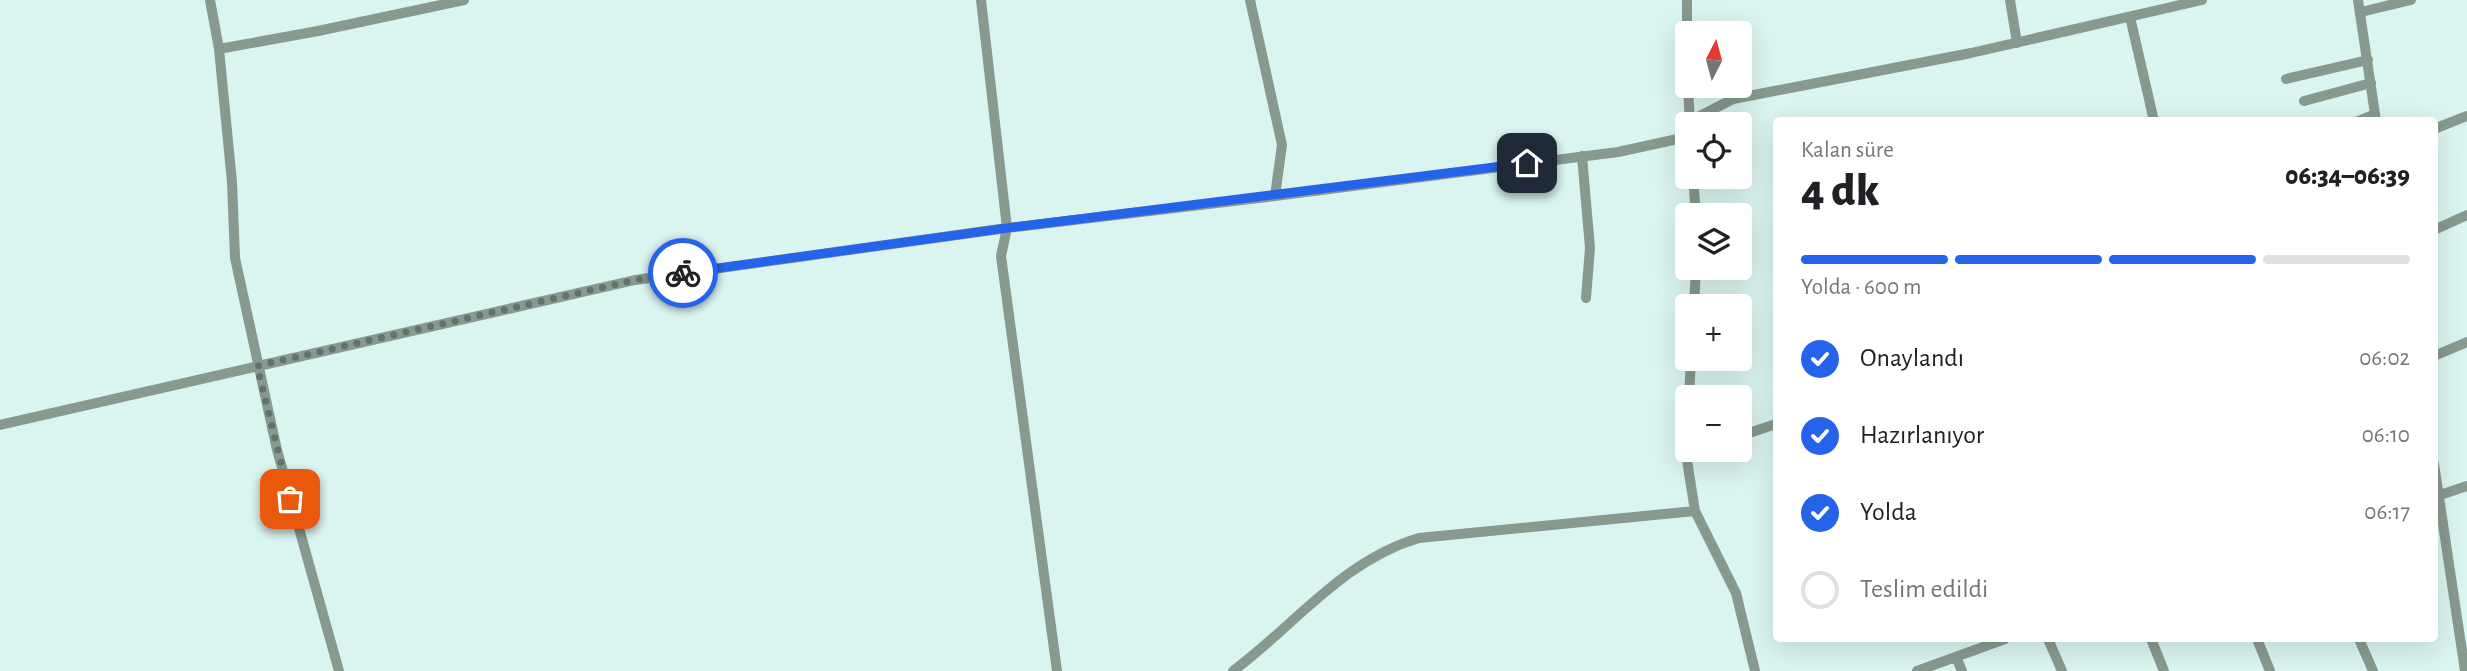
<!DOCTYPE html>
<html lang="tr">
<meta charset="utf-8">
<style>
:root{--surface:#fff;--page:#f6f6f6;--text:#202124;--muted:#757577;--line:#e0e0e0;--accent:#2563eb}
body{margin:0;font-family:"Alegreya Sans",sans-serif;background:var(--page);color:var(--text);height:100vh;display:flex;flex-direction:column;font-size:26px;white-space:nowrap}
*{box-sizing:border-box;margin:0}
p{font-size:23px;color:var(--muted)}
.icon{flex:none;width:38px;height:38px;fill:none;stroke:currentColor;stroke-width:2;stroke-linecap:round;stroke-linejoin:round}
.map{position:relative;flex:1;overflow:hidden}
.drawer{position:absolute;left:1773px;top:117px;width:665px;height:525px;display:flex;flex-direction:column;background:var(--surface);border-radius:7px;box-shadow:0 7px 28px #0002}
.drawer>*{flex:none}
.needle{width:46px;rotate:6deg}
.tools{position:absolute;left:1675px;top:21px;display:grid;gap:14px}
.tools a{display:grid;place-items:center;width:77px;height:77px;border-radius:7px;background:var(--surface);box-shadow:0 7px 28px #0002;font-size:35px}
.pin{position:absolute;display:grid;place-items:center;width:60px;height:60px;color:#fff;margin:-30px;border-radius:14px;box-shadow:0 4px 10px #0006}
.courier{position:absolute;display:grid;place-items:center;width:70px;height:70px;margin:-35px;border:5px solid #2563eb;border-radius:50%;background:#fff;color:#222;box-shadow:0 2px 9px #0007}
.headline em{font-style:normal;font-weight:800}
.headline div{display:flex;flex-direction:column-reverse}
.headline{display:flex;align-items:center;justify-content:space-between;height:119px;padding:0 28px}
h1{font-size:46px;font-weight:800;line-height:52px}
.bar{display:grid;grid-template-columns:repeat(4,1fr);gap:10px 7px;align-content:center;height:84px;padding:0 28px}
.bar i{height:9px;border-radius:5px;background:var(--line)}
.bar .active{background:var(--accent)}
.bar p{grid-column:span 4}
ol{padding:0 28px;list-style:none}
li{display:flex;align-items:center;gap:21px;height:77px}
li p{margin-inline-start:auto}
li .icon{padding:7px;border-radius:50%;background:var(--accent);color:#fff;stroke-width:4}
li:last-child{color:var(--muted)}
li i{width:38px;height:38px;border:4px solid var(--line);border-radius:50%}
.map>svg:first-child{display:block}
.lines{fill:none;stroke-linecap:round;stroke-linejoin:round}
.street{stroke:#88998f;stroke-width:10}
.done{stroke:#62726f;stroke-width:7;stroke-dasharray:0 12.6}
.route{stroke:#2563eb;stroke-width:9}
</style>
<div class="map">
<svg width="2467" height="671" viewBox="0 0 2467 671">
<rect width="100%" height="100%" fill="#daf4ef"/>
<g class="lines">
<path class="street" d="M210,0L219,49L232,182L235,258L277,450L339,671
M981,0L1007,228L1001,256L1057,671
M1250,0L1282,145L1275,196
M1687,0V33
M2010,0L2017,43
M2358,0L2376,121
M2361,12L2411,0
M2130,17L2154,121
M219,49L318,31L464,0
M2286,79L2368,60
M1688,86L1690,124
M2304,101L2371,83
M1690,121L1733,99L1971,53L2202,0
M2358,121L2375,114
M2434,129L2467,116
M1582,156L1590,248L1586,298
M1693,177L1696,215
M2434,230L2467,215
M1694,306L1696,268
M2434,356L2467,342
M1689,397L1691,359
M0,425L635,280L1007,228L1275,196L1618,152L1687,137
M1740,436L1776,424
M1687,440L1686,454L1695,511L1736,593L1755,671
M2434,464L2465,671
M2440,495L2467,486
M2048,639L2062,671
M2151,639L2164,671
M2257,639L2270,671
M2359,639L2373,671
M1956,657L1962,671
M1233,671C1294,626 1343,560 1419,538L1695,511
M1917,671L2005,639"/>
</g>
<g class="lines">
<path class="done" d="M290,499L257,366L635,280L683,273"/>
<path class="route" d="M683,273L1007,228L1527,163"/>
</g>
</svg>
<div class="tools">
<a><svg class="needle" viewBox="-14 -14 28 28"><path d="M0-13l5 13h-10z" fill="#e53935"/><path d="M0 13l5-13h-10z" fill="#757577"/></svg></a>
<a><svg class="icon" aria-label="locate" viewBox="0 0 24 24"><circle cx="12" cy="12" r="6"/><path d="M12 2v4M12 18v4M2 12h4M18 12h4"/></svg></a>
<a><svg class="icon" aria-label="layers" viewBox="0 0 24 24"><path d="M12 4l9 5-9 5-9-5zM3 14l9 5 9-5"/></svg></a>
<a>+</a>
<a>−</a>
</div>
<div class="pin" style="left:290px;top:499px;background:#ea580c"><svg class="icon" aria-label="bag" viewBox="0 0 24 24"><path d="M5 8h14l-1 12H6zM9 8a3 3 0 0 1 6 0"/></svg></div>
<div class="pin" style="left:1527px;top:163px;background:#1f2937"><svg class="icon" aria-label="home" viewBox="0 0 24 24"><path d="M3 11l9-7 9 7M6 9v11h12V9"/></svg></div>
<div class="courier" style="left:683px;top:273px"><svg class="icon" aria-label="bike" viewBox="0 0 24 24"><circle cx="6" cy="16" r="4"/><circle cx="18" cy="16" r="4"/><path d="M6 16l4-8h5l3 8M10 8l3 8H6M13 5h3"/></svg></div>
<section class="drawer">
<div class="headline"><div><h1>4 dk</h1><p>Kalan süre</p></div><em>06:34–06:39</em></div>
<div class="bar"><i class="active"></i><i class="active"></i><i class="active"></i><i></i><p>Yolda · 600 m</p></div>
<ol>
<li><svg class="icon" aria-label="check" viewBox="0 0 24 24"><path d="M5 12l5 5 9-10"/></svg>Onaylandı<p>06:02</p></li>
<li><svg class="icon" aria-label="check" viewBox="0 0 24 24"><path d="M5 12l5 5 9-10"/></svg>Hazırlanıyor<p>06:10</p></li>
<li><svg class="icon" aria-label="check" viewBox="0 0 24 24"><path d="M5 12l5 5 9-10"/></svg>Yolda<p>06:17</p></li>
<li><i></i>Teslim edildi</li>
</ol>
</section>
</div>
